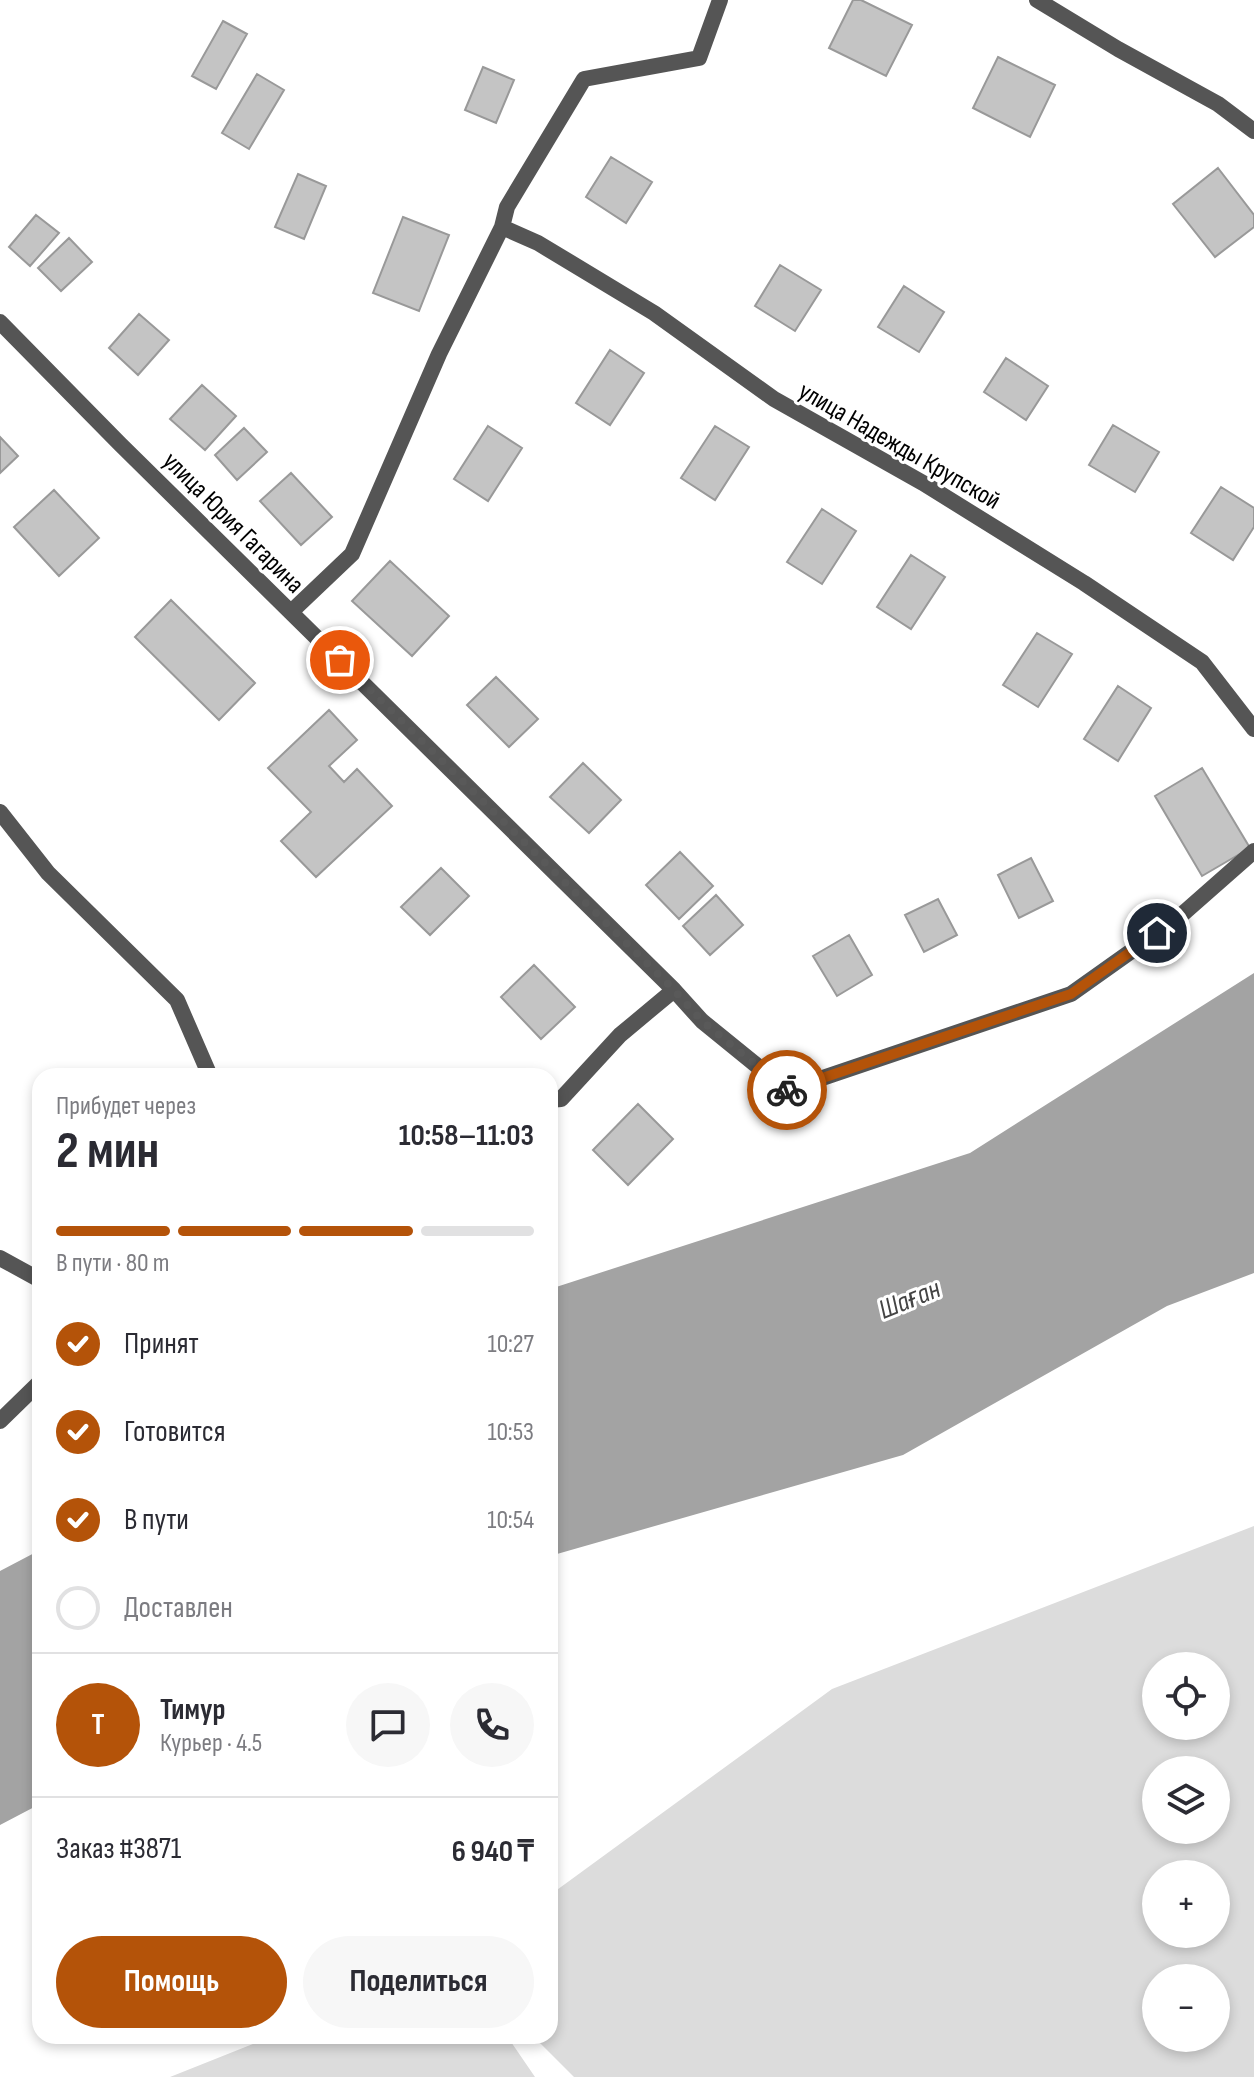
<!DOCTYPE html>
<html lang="ru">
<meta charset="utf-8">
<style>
:root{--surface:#fff;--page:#f7f7f7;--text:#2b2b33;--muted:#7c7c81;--line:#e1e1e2;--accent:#b45309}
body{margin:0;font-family:"Sofia Sans Condensed",sans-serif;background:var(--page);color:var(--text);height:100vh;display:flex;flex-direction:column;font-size:30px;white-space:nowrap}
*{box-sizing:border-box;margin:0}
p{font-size:26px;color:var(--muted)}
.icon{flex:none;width:44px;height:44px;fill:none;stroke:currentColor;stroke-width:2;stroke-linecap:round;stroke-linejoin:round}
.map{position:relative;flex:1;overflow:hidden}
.details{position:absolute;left:32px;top:1068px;width:526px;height:976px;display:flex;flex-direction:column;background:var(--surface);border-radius:24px;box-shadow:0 4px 12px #0003}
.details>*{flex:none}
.tools{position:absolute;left:1142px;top:1652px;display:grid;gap:16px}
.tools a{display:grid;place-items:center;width:88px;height:88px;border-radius:50%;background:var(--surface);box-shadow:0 4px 12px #0003;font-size:40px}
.pin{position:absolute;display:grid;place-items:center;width:68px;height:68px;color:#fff;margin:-34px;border:4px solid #fff;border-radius:50%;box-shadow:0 2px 8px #0007}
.courier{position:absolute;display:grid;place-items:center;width:80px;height:80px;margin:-40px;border:6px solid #b45309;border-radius:50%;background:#fff;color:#222;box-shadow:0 2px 10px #0007}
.summary em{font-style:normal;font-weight:700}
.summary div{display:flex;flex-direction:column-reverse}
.summary{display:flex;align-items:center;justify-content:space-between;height:136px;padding:0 24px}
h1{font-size:52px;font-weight:700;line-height:60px}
.bar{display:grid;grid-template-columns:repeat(4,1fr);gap:12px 8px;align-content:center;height:96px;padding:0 24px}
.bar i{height:10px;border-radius:6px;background:var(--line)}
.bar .active{background:var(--accent)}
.bar p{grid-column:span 4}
.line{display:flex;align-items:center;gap:20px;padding:0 24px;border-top:2px solid var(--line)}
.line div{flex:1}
.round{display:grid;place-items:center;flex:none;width:84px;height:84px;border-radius:42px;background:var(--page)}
ol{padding:0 24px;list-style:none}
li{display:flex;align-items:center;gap:24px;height:88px}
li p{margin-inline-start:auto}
li .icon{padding:8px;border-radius:50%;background:var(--accent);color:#fff;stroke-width:4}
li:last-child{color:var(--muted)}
li i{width:44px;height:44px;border:4px solid var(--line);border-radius:50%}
.action{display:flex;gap:16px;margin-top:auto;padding:16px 24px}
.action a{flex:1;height:92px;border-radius:48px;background:var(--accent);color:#fff;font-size:32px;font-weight:700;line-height:92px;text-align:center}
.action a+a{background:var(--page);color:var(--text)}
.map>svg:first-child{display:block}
.green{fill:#dcdcdc;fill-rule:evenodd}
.water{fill:#a3a3a3}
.building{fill:#c4c4c4;stroke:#999;stroke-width:2}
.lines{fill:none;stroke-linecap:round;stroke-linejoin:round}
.street{stroke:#555;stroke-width:16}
.done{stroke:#595959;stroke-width:8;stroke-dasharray:0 14.4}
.route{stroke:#b45309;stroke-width:10}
.labels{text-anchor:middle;stroke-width:6;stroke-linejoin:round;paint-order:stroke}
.street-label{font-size:26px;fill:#000;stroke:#fff}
.water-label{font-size:28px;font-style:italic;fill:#444;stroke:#fff}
</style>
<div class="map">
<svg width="1254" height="2077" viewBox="0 0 1254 2077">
<rect width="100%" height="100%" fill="#fff"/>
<path class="green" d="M1254,1526V2077H574L533,2036H550V1895L832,1689ZM1156,1666H1216V1726H1156ZM1156,1770H1216V1830H1156ZM1156,1874H1216V1934H1156ZM1156,1978H1216V2038H1156Z
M273,2036H507L535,2077H170Z"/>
<path class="water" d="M1254,973V1273L1167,1306L903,1455L550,1556V1289L970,1153Z
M40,1550V1804L0,1825V1571Z"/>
<path class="building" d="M853,0H861L912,25L886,76L829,48Z
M223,21L247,34L216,89L192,76Z
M998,57L1055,85L1030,137L973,108Z
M483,67L514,80L496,123L465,110Z
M257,74L284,90L249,149L222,133Z
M611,157L652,182L626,223L586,197Z
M1218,168L1254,215V227L1215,257L1173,204Z
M298,174L326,186L304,239L275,227Z
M36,215L59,233L30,266L9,247Z
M403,217L449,235L419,311L373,293Z
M69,238L92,262L61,291L38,268Z
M780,265L821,290L795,331L755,306Z
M904,286L944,312L919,352L878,327Z
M139,314L169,340L138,375L109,348Z
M610,350L644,373L610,425L576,403Z
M1006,358L1048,386L1026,420L984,392Z
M202,385L236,416L205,450L170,419Z
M1113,425L1159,452L1135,492L1089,465Z
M488,426L522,448L488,501L454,479Z
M715,426L749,447L715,500L681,478Z
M244,428L267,452L237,480L215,455Z
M0,437L18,456L0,473Z
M291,473L332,517L301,545L260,501Z
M1221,487L1254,508V527L1233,560L1191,533Z
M54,490L99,538L59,576L14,527Z
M822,509L856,531L822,584L787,562Z
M911,555L945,577L911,629L877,607Z
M390,561L449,616L412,656L352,601Z
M171,600L255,683L219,720L135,637Z
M1037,633L1072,654L1038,707L1003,685Z
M496,677L538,719L509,747L467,705Z
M1118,686L1151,708L1118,761L1084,739Z
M329,710L357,740L329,766L344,782L357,769L392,806L316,877L281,841L311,812L268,768Z
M583,763L621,800L589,833L550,797Z
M1202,768L1250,848L1202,876L1155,796Z
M680,852L713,886L679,919L646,885Z
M1031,858L1053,901L1019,918L998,875Z
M441,868L469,896L430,935L401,907Z
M716,895L743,925L710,955L683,926Z
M938,899L957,935L924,952L905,915Z
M849,935L872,975L837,996L813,956Z
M534,965L575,1007L541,1039L501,997Z
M638,1104L673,1139L628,1185L593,1150Z"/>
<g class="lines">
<path class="street" d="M1037,0L1118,49L1218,104L1254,131
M502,227L538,243L654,313L774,399L923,483L1084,583L1202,662L1254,729
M0,322L120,444L674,990
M291,612L352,554L439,354L502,227L507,207L584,79L699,58L720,0
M0,812L48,873L177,1000L210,1076
M550,1100L561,1099L620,1035L674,990L702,1021L787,1090L1071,994L1178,918L1254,851
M0,1258L40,1280
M0,1421L40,1382"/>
</g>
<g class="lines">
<path class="done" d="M340,660L674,990L702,1021L787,1090"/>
<path class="route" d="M787,1090L1071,994L1157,933"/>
</g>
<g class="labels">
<g class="street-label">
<text transform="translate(900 445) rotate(30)" y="9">улица Надежды Крупской</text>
<text transform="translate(234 522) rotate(45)" y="9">улица Юрия Гагарина</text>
</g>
<g class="water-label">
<text transform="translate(909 1298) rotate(-22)" y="10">Шаған</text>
</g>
</g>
</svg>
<div class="tools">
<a><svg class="icon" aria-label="locate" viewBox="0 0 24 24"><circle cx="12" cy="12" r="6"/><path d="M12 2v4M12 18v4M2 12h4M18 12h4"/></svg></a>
<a><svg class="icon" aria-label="layers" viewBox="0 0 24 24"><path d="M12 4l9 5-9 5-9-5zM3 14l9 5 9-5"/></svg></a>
<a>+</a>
<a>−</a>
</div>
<div class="pin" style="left:340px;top:660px;background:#ea580c"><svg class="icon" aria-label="bag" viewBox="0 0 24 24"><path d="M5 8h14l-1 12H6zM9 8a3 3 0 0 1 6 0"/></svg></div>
<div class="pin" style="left:1157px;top:933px;background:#1f2937"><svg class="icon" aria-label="home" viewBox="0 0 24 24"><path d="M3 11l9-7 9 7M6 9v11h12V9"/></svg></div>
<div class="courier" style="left:787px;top:1090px"><svg class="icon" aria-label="bike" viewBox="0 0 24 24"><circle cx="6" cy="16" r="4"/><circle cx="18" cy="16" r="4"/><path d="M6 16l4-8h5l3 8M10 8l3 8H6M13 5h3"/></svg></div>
<section class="details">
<div class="summary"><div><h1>2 мин</h1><p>Прибудет через</p></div><em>10:58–11:03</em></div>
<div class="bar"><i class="active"></i><i class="active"></i><i class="active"></i><i></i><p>В пути · 80 m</p></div>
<ol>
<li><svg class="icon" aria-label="check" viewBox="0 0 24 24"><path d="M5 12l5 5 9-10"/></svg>Принят<p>10:27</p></li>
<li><svg class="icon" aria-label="check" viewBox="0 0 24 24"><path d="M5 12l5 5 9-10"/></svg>Готовится<p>10:53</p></li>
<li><svg class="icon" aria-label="check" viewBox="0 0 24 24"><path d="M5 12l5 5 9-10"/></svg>В пути<p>10:54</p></li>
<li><i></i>Доставлен</li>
</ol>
<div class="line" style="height:144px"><b class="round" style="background:var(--accent);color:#fff">Т</b><div><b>Тимур</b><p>Курьер · 4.5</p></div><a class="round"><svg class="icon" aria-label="chat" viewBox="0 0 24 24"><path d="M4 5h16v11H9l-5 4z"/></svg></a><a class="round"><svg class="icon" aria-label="phone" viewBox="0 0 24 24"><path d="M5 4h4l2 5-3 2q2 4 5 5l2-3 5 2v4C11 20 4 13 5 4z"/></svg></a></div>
<div class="line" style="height:104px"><div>Заказ #3871</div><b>6 940 ₸</b></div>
<div class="action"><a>Помощь</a><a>Поделиться</a></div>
</section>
</div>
